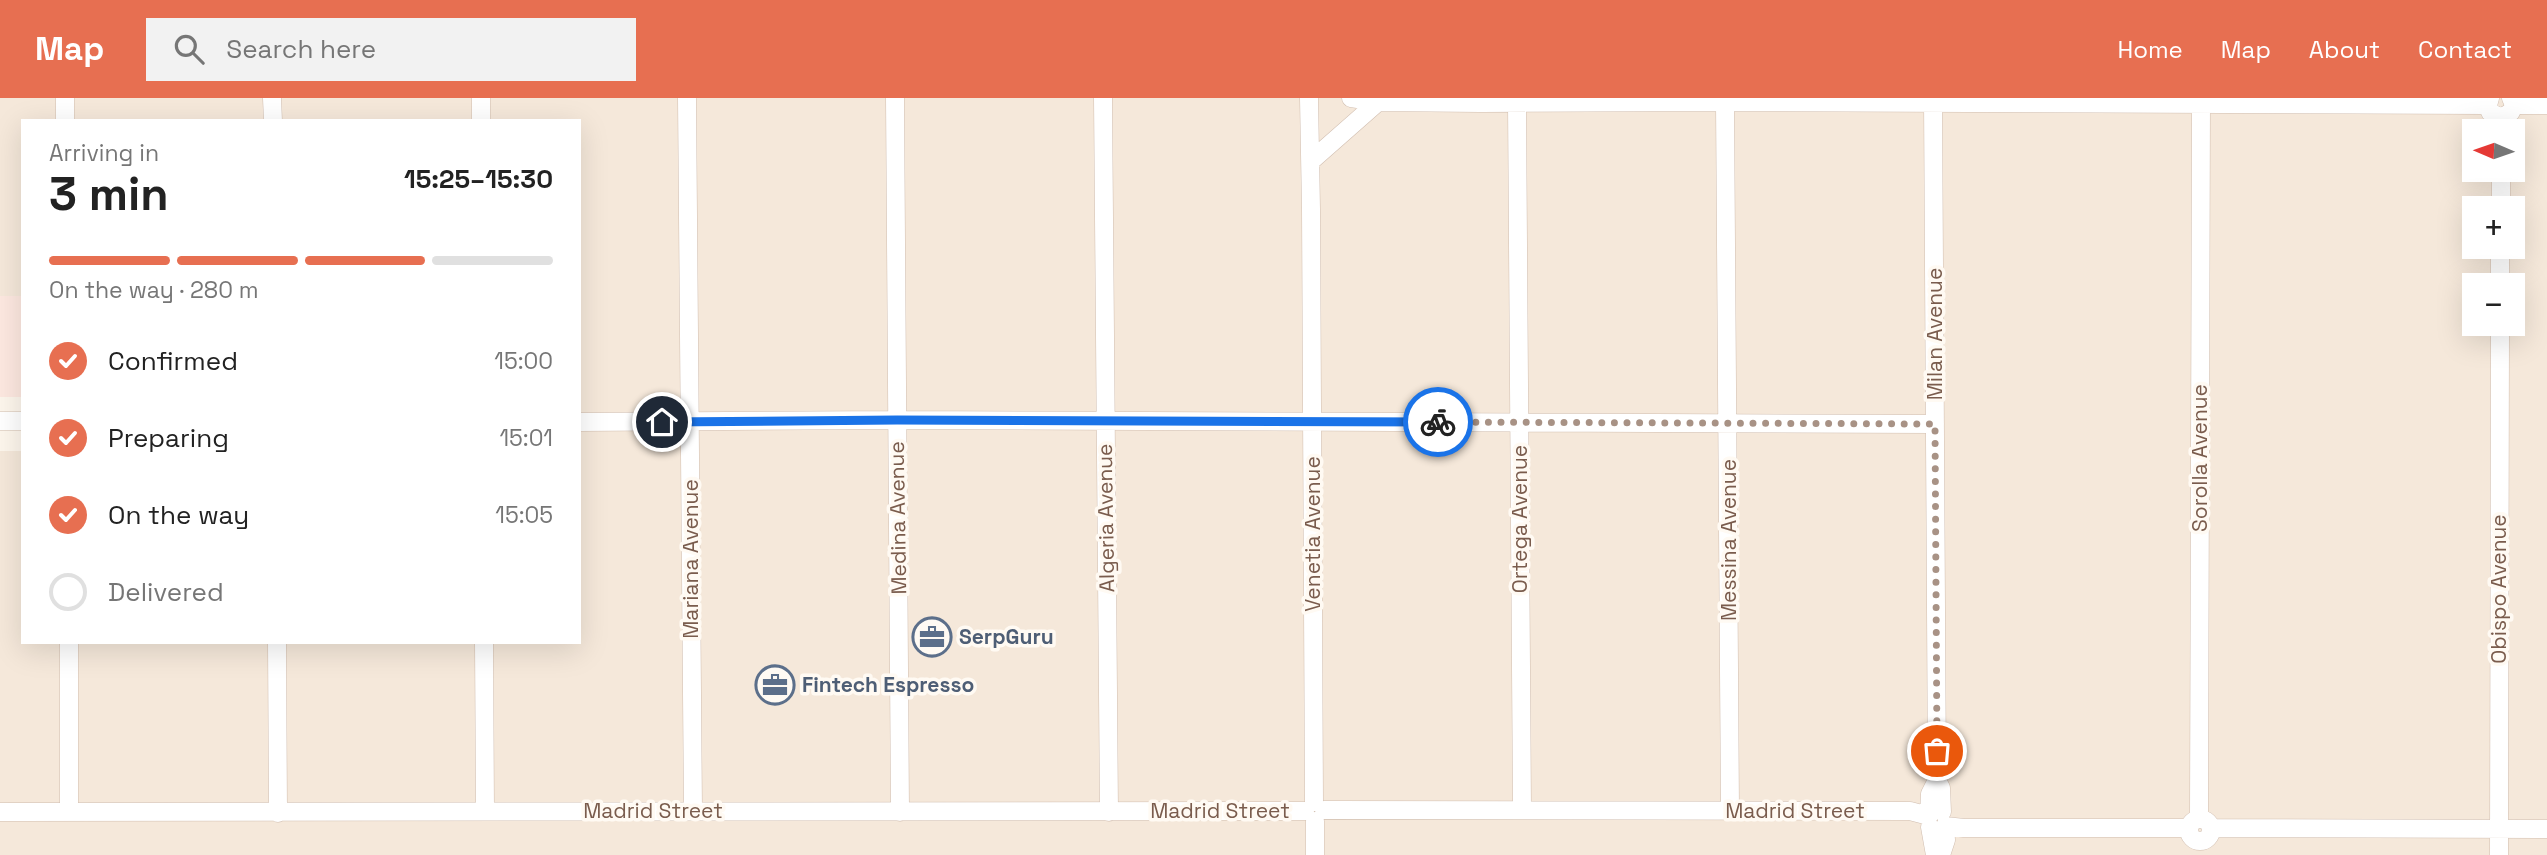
<!DOCTYPE html>
<meta charset="utf-8">
<style>
:root{--surface:#fff;--page:#f2f2f2;--text:#222;--muted:#767676;--line:#e0e0e0;--accent:#e76f51}
body{margin:0;font-family:"Space Grotesk",sans-serif;background:var(--page);color:var(--text);height:100vh;display:flex;flex-direction:column;font-size:26px;white-space:nowrap}
*{box-sizing:border-box;margin:0}
p{font-size:23px;color:var(--muted)}
.icon{flex:none;width:38px;height:38px;fill:none;stroke:currentColor;stroke-width:2;stroke-linecap:round;stroke-linejoin:round}
.map{position:relative;flex:1;overflow:hidden}
.sheet{position:absolute;left:21px;top:21px;width:560px;height:525px;display:flex;flex-direction:column;background:var(--surface);border-radius:0px;box-shadow:0 7px 28px #0002}
.sheet>*{flex:none}
.needle{width:46px;rotate:272deg}
.controls{position:absolute;left:2462px;top:21px;display:grid;gap:14px}
.controls a{display:grid;place-items:center;width:63px;height:63px;border-radius:0px;background:var(--surface);box-shadow:0 7px 28px #0002;font-size:35px}
.pin{position:absolute;display:grid;place-items:center;width:60px;height:60px;color:#fff;margin:-30px;border:4px solid #fff;border-radius:50%;box-shadow:0 2px 7px #0007}
.courier{position:absolute;display:grid;place-items:center;width:70px;height:70px;margin:-35px;border:5px solid #1a73e8;border-radius:50%;background:#fff;color:#222;box-shadow:0 2px 9px #0007}
.summary em{font-style:normal;font-weight:700}
.summary div{display:flex;flex-direction:column-reverse}
.summary{display:flex;align-items:center;justify-content:space-between;height:119px;padding:0 28px}
h1{font-size:46px;font-weight:700;line-height:52px}
.bar{display:grid;grid-template-columns:repeat(4,1fr);gap:10px 7px;align-content:center;height:84px;padding:0 28px}
.bar i{height:9px;border-radius:5px;background:var(--line)}
.bar .selected{background:var(--accent)}
.bar p{grid-column:span 4}
ol{padding:0 28px;list-style:none}
li{display:flex;align-items:center;gap:21px;height:77px}
li p{margin-inline-start:auto}
li .icon{padding:7px;border-radius:50%;background:var(--accent);color:#fff;stroke-width:4}
li:last-child{color:var(--muted)}
li i{width:38px;height:38px;border:4px solid var(--line);border-radius:50%}
header{display:flex;align-items:center;gap:42px;box-sizing:border-box;height:98px;padding:0 35px;background:var(--accent);color:#fff}
header strong{font-size:33px}
nav{display:flex;gap:38px;margin-inline-start:auto;font-size:24px}
.search{width:490px;height:63px;background:var(--page);display:flex;align-items:center;gap:18px;box-sizing:border-box;padding:0 24px;border-radius:0px;color:var(--muted);font-size:26px}
.map>svg:first-child{display:block}
.residential{fill:#f5e8da;fill-rule:evenodd}
.commercial{fill:#fde8e0}
.lines{fill:none;stroke-linecap:round;stroke-linejoin:round}
.minor-casing{stroke:#d1beb0;stroke-width:19}
.minor{stroke:#fff;stroke-width:18}
.done{stroke:#a89285;stroke-width:7;stroke-dasharray:0 12.6}
.route{stroke:#1a73e8;stroke-width:9}
.labels{text-anchor:middle;stroke-width:7;stroke-linejoin:round;paint-order:stroke}
.street-label{font-size:21px;fill:#7a5c4d;stroke:#fffaf3}
.service-label{font-size:21px;font-weight:bold;fill:#4e5e75;stroke:#fffaf3;text-anchor:start}
</style>
<header>
<strong>Map</strong>
<div class="search"><svg class="icon" aria-label="search" viewBox="0 0 24 24"><circle cx="10" cy="10" r="6"/><path d="M15 15l6 6"/></svg>Search here</div>
<nav><a>Home</a><a>Map</a><a>About</a><a>Contact</a></nav>
</header>
<div class="map">
<svg width="2547" height="757" viewBox="0 0 2547 757">
<rect width="100%" height="100%" fill="#fdf6ec"/>
<path class="residential" d="M0,0H2547V757H0V353H23V544H579V23H23V198H0ZM2474,33H2513V72H2474ZM2474,110H2513V149H2474ZM2474,187H2513V226H2474Z"/>
<path class="commercial" d="M0,198H23V299H0Z"/>
<g class="lines">
<g class="minor-casing">
<path id="minor" d="M65,0V23
M272,0L273,23
M481,0V23
M687,0L693,713
M895,0L900,714
M1103,0L1109,714
M1309,0L1311,111L1314,704
M1351,0L1378,4L1481,5L1725,4L2488,7
M1933,0L1937,682L1941,690L1942,714
M2490,0L2488,7L2490,14L2501,20L2511,14L2514,7L2511,0
M1725,4L1730,713
M1517,5L1522,711
M2514,7H2547
M1311,63L1378,4
M2501,110V72
M2500,187V149
M0,323H23
M579,324L897,322L1935,326
M69,544V714
M277,544L278,715
M484,544L485,713
M1324,712L1910,713L1929,718L1930,696L1937,682
M0,714L1305,713
M2199,720L2201,0
M2189 732a11 11 0 1 1 22 0a11 11 0 1 1-22 0Z
M1315,723V757
M1930,729L1935,757
M2211,730L2547,731
M1941,757L1946,742L1945,728L1964,730H2189
M2499,757L2500,226"/>
</g>
<use href="#minor" class="minor"/>
</g>
<g class="lines">
<path class="done" d="M1438,324L1935,326L1937,653"/>
<path class="route" d="M662,324L897,322L1438,324"/>
</g>
<defs>
<g id="office-ring" transform="scale(2.0125)"><circle r="9.5" fill="#fffaf3" stroke="#5c6f8a" stroke-width="1.5"/><path d="M-6-3h4V-5.5h4V-3h4V5H-6ZM-1-4.5V-3h2v-1.5ZM-6 0V1H6V0Z" fill="#5c6f8a"/></g>
</defs>
<g fill-rule="evenodd">
<use href="#office-ring" x="932" y="539"/>
<use href="#office-ring" x="775" y="587"/>
</g>
<g class="labels">
<g class="street-label">
<text transform="translate(1935 236) rotate(-90)" y="7">Milan Avenue</text>
<text transform="translate(2200 360) rotate(-90)" y="7">Sorolla Avenue</text>
<text transform="translate(898 420) rotate(-91)" y="7">Medina Avenue</text>
<text transform="translate(1106 420) rotate(-91)" y="7">Algeria Avenue</text>
<text transform="translate(1520 421) rotate(-90)" y="7">Ortega Avenue</text>
<text transform="translate(1313 436) rotate(-90)" y="7">Venetia Avenue</text>
<text transform="translate(1729 442) rotate(-90)" y="7">Messina Avenue</text>
<text transform="translate(691 461) rotate(-90)" y="7">Mariana Avenue</text>
<text transform="translate(2499 491) rotate(-90)" y="7">Obispo Avenue</text>
<text x="653" y="720">Madrid Street</text>
<text x="1220" y="720">Madrid Street</text>
<text x="1795" y="720">Madrid Street</text>
</g>
<g class="service-label">
<text x="959" y="546">SerpGuru</text>
<text x="802" y="594">Fintech Espresso</text>
</g>
</g>
</svg>
<div class="controls">
<a><svg class="needle" viewBox="-14 -14 28 28"><path d="M0-13l5 13h-10z" fill="#e53935"/><path d="M0 13l5-13h-10z" fill="#767676"/></svg></a>
<a>+</a>
<a>−</a>
</div>
<div class="pin" style="left:1937px;top:653px;background:#ea580c"><svg class="icon" aria-label="bag" viewBox="0 0 24 24"><path d="M5 8h14l-1 12H6zM9 8a3 3 0 0 1 6 0"/></svg></div>
<div class="pin" style="left:662px;top:324px;background:#1f2937"><svg class="icon" aria-label="home" viewBox="0 0 24 24"><path d="M3 11l9-7 9 7M6 9v11h12V9"/></svg></div>
<div class="courier" style="left:1438px;top:324px"><svg class="icon" aria-label="bike" viewBox="0 0 24 24"><circle cx="6" cy="16" r="4"/><circle cx="18" cy="16" r="4"/><path d="M6 16l4-8h5l3 8M10 8l3 8H6M13 5h3"/></svg></div>
<section class="sheet">
<div class="summary"><div><h1>3 min</h1><p>Arriving in</p></div><em>15:25–15:30</em></div>
<div class="bar"><i class="selected"></i><i class="selected"></i><i class="selected"></i><i></i><p>On the way · 280 m</p></div>
<ol>
<li><svg class="icon" aria-label="check" viewBox="0 0 24 24"><path d="M5 12l5 5 9-10"/></svg>Confirmed<p>15:00</p></li>
<li><svg class="icon" aria-label="check" viewBox="0 0 24 24"><path d="M5 12l5 5 9-10"/></svg>Preparing<p>15:01</p></li>
<li><svg class="icon" aria-label="check" viewBox="0 0 24 24"><path d="M5 12l5 5 9-10"/></svg>On the way<p>15:05</p></li>
<li><i></i>Delivered</li>
</ol>
</section>
</div>
